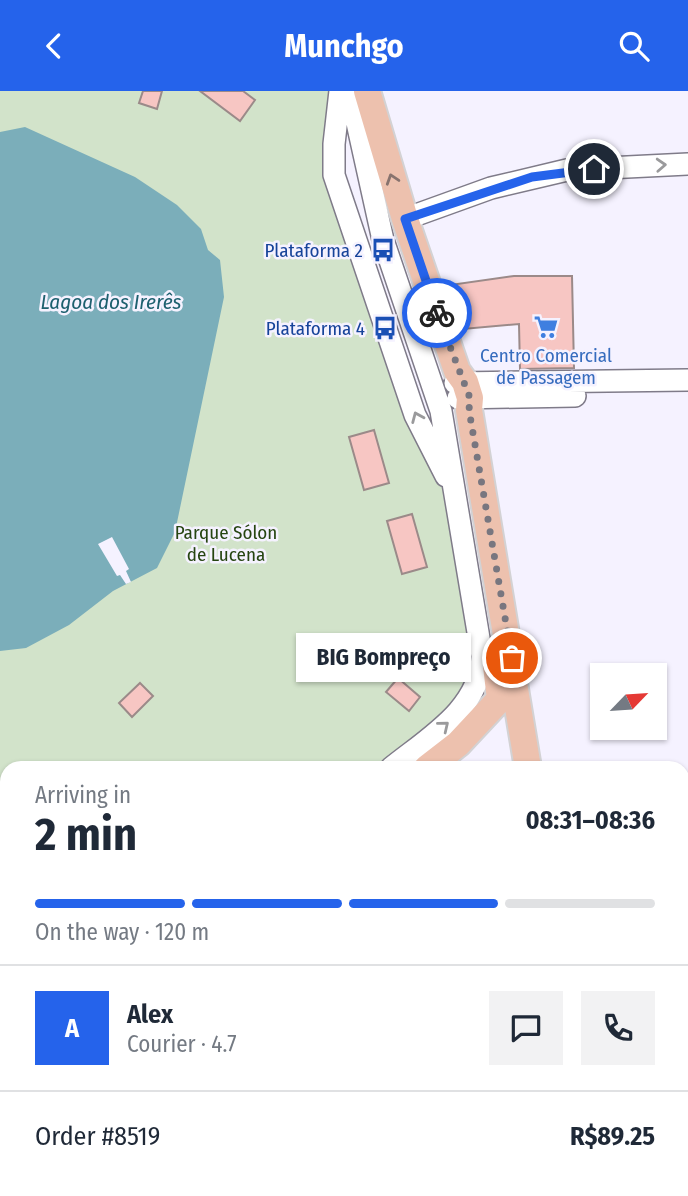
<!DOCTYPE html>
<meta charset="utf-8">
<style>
:root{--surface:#fff;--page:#f2f2f3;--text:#1f2937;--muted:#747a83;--line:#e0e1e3;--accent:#2563eb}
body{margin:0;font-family:"Fira Sans Condensed",sans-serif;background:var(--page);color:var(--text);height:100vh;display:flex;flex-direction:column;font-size:26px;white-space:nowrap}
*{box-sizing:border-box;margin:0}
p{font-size:23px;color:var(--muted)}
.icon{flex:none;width:38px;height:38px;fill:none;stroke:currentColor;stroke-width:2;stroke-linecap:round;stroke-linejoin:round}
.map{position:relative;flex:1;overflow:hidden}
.sheet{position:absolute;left:0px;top:670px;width:690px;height:436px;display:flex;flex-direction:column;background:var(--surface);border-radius:21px 21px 0 0;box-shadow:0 2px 5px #0004}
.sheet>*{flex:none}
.needle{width:46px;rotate:65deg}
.fabs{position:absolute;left:590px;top:572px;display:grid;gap:14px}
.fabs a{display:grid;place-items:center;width:77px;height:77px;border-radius:0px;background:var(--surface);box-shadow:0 2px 5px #0004;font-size:35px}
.pin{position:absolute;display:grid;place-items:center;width:60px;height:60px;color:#fff;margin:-30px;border:4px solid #fff;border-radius:50%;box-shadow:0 2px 7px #0007}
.courier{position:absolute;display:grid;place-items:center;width:70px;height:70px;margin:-35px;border:5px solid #2563eb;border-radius:50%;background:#fff;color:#222;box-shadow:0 2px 9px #0007}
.bubble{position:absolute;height:49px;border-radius:0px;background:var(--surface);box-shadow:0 2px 5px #0004;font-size:23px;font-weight:700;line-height:49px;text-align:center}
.overview em{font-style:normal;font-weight:700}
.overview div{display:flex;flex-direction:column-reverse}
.overview{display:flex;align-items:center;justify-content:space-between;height:119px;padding:0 35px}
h1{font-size:46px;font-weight:700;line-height:52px}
.bar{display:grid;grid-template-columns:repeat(4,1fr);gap:10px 7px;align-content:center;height:84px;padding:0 35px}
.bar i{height:9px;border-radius:5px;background:var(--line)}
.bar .current{background:var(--accent)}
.bar p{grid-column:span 4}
.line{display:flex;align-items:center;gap:18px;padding:0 35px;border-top:2px solid var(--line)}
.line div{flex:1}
.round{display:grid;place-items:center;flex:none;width:74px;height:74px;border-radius:0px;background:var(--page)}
header{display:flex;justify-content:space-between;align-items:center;height:91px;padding:0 35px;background:var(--accent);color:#fff;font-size:32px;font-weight:700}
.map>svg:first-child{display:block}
.green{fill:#d2e3ca}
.water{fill:#7baeba}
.pier{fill:#f5f2ff}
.building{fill:#f7c6c3;stroke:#9b8a89;stroke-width:2}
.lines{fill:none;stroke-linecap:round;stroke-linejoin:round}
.minor-casing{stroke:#7f7b89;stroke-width:24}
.major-casing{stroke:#d3d2d4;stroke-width:30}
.minor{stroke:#fff;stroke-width:21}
.major{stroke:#edc1ae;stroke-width:26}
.oneway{stroke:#9a9a9c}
.oneway2{stroke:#88736e}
.done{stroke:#78767f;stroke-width:7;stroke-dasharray:0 12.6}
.route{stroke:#2563eb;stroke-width:9}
.labels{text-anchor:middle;stroke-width:5;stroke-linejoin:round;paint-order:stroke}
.transit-label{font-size:19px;fill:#164399;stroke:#f5f2ff;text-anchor:end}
.shop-label{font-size:19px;fill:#366cbe;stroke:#f5f2ff}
.park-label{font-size:19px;fill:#264511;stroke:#f5f2ff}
.water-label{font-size:21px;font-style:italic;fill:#1d606f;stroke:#f5f2ff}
</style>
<header><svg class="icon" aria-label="back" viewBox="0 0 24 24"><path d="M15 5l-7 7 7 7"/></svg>Munchgo<svg class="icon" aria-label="search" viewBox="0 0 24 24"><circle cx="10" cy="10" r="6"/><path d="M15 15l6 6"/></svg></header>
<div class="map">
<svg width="688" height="1105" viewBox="0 0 688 1105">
<rect width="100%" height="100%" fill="#f5f2ff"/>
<path class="green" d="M0,0H336L325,71L448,384L480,591L460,631L408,677H7V844L0,845Z
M683,1088H687L688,1105H656L655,1099H682Z
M404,1099H449L450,1105H404Z"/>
<path class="water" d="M25,36L135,86L177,114L201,138L208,159L220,169L224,206L175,441L157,477L113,500L69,534L26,557L0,560V41Z"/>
<path class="pier" d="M112,446L129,478L126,480L131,491L126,493L120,484L117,485L98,453Z"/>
<path class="building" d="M143,0H162L157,18L139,12Z
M200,0H243L255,9L240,30Z
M514,185H572L574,277L520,278L519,233L463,238L450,194Z
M374,339L389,392L364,399L349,346Z
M412,423L427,476L402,483L387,430Z
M398,587L420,606L409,620L386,601Z
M140,592L153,605L132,626L119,612Z"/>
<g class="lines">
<g class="minor-casing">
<path id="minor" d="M340,0L334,53V84L415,324L446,385
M350,0L383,149L441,320L482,565C480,618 428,647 391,677
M405,128L491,97L567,79L688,73
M455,292L688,289
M458,307L575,305
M0,834L7,833"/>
</g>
<g class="major-casing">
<path id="major" d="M367,0L405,128L457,280L465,291L470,307L469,319L528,677
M427,677L458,653L500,608L496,575
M0,856L7,855
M682,936H688
M0,960L7,959
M108,1099L110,1105
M172,1099L174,1105
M577,1099L578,1105"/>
</g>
<use href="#minor" class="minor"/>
<use href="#major" class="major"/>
</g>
<defs><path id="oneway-chevron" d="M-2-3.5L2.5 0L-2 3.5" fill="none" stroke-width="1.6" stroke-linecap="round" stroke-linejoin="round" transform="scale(1.75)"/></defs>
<g class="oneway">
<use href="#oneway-chevron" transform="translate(661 74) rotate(-3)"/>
<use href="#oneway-chevron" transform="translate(417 326) rotate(-113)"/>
<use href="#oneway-chevron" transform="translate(444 635) rotate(-39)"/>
</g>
<use class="oneway2" href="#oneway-chevron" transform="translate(392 88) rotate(-108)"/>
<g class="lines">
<path class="done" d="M437,222L470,307L469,319L512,567"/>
<path class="route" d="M437,222L405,128L532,86L594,78"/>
</g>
<defs>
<g id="bus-bare" transform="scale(1.89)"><path d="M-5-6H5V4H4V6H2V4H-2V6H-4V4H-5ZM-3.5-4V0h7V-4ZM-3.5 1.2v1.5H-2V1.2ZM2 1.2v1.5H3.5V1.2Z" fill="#1a4fb4" stroke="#f5f2ff" stroke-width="2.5" paint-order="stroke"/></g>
<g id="supermarket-bare" transform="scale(1.89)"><path d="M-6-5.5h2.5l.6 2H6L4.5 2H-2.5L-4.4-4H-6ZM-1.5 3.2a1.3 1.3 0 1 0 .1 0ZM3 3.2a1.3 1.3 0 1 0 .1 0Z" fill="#3f7fe0" stroke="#f5f2ff" stroke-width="2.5" paint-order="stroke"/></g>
</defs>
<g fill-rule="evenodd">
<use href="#bus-bare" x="383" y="159"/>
<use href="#supermarket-bare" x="546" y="236"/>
<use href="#bus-bare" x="385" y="237"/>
</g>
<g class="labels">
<g class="transit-label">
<text x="363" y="166">Plataforma 2</text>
<text x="365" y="244">Plataforma 4</text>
</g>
<g class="shop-label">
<text x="546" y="271">Centro Comercial<tspan x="546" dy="22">de Passagem</tspan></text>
</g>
<g class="park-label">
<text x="226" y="448">Parque Sólon<tspan x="226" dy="22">de Lucena</tspan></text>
</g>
<g class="water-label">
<text x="111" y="218">Lagoa dos Irerês</text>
</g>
</g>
</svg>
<div class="fabs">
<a><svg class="needle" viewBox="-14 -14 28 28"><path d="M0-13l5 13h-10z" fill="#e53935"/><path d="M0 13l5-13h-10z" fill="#747a83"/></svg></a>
</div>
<div class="pin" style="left:512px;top:567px;background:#ea580c"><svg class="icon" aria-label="bag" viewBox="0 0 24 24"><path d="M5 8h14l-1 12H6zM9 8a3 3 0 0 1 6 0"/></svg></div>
<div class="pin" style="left:594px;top:78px;background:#1f2937"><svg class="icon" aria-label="home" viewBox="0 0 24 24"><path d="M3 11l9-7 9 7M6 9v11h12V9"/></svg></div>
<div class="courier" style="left:437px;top:222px"><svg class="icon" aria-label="bike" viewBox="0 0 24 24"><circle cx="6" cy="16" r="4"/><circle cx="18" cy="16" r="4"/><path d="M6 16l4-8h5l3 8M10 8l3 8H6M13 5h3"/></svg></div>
<div class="bubble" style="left:296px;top:542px;width:175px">BIG Bompreço</div>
<section class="sheet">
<div class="overview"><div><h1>2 min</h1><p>Arriving in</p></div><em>08:31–08:36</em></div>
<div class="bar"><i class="current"></i><i class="current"></i><i class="current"></i><i></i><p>On the way · 120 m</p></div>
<div class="line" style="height:126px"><b class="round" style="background:var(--accent);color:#fff">A</b><div><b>Alex</b><p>Courier · 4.7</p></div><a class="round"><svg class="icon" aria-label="chat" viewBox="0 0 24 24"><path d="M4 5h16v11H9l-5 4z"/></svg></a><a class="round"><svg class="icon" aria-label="phone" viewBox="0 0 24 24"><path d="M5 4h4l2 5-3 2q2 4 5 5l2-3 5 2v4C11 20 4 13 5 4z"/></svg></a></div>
<div class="line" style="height:91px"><div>Order #8519</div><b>R$89.25</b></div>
</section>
</div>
